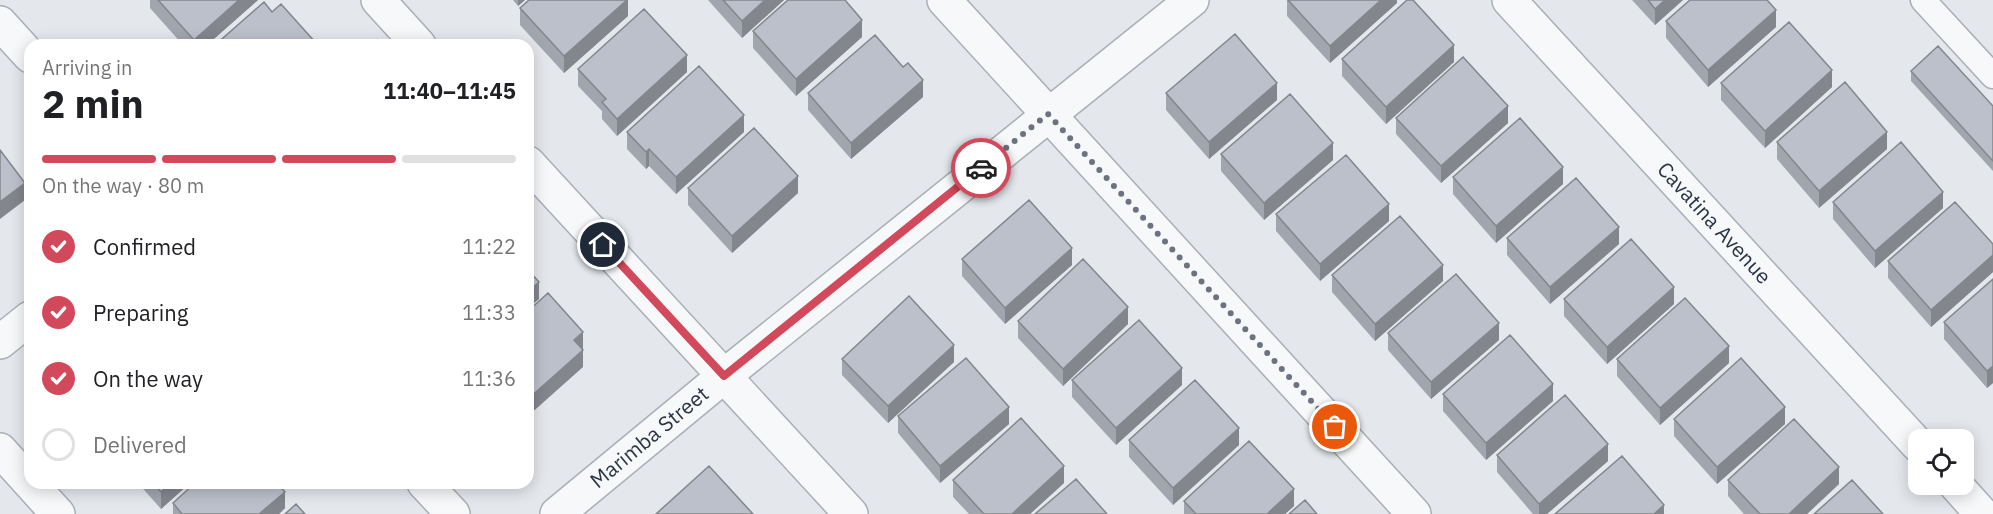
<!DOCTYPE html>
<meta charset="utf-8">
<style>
:root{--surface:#fff;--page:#f2f2f2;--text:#202124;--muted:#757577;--line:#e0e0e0;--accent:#d1495b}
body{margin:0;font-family:"IBM Plex Sans",sans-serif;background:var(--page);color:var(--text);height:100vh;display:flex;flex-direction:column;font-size:22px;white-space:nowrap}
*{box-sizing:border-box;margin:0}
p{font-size:20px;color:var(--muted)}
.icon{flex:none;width:33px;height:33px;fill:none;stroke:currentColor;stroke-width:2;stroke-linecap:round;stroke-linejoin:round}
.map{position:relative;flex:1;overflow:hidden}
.sheet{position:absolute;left:24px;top:39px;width:510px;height:450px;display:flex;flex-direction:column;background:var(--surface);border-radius:18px;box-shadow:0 3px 15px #0003}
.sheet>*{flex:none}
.controls{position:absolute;left:1908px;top:429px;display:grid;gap:12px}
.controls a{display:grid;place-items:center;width:66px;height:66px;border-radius:12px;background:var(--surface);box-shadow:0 3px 15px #0003;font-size:30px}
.pin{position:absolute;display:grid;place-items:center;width:51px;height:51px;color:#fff;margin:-26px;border:3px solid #fff;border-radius:50%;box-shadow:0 2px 6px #0007}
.courier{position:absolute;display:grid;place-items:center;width:60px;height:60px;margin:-30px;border:4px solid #d1495b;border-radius:50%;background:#fff;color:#222;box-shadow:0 2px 8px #0007}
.headline em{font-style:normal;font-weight:800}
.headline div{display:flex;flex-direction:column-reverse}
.headline{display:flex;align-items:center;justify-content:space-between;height:102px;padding:0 18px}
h1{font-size:39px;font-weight:800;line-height:45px}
.bar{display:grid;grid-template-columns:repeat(4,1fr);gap:9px 6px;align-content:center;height:72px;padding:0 18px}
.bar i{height:8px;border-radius:4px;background:var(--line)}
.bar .selected{background:var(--accent)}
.bar p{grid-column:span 4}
ol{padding:0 18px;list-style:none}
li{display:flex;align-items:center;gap:18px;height:66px}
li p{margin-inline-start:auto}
li .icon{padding:6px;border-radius:50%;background:var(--accent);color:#fff;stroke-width:4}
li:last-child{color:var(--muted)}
li i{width:33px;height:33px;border:3px solid var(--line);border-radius:50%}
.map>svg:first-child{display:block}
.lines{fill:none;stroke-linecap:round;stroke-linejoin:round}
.service-casing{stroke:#a9aeb7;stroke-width:27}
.minor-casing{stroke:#a9aeb7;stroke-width:36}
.tertiary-casing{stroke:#a9aeb7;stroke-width:36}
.service{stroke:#f7f8fa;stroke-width:24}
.minor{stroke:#f7f8fa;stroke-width:33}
.tertiary{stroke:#f7f8fa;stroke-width:33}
.wall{fill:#a1a5ae}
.shaded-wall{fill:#83868d}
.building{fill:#bbc0ca;stroke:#83868d;stroke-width:1.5}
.done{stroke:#6c737f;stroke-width:6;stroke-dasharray:0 10.8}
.route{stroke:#d1495b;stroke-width:8}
.labels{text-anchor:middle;stroke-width:6;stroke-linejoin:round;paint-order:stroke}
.street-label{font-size:21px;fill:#2b3445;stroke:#f4f6f9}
</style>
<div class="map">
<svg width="1993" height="514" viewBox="0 0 1993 514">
<rect width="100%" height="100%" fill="#e4e7ec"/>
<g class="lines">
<g class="service-casing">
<path id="service" d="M1923,0L1993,76"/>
</g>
<g class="minor-casing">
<g id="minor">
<path d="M378,0L419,45"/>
<path d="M944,0L1414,514"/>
<path id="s1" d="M1509,0L1918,445"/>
<path d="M528,163L851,514"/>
<path d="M0,342L30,318"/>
<path d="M0,450L58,514"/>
<path d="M1955,484L1982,514"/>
<path id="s2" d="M557,514L724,376L1192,0"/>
</g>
</g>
<g class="tertiary-casing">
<path id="tertiary" d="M0,23L30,56
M424,483L453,514"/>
</g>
<use href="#service" class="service"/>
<use href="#minor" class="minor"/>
<use href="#tertiary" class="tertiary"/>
</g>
<path class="wall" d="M150,0H258L207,45H183L150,8Z
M513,0H525L518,6Z
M628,0V16L564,73L520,25V8Z
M708,0H784L742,38Z
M1287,0H1397V3L1330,63L1287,16Z
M1632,0H1683L1655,25Z
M1666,21L1776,27L1708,87L1666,38Z
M753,31L862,37L796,96L753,48Z
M1342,59L1454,62L1386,124L1342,76Z
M903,67L923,97L851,159L808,110V93Z
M578,69L687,72L617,136L602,119V111L578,86Z
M1911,71L1993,106V171L1911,81Z
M1721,83L1832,87L1765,148L1721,100Z
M1166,93L1277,100L1209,159L1166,110Z
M1396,118L1508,123L1441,183L1396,134Z
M627,132H744L676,194L649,166L646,169L627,149Z
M1777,142L1887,149L1819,208L1777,159Z
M1221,154L1333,160L1264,220L1221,171Z
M1453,177L1563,184L1496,243L1453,194Z
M688,188L798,193L732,253L688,205Z
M1833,202L1943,208L1875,268L1833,219Z
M1276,214L1389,221L1320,281L1276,231Z
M1507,238L1619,244L1550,304L1507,255Z
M1993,244V272L1931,327L1888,278V261Z
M962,259L1072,265L1005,324L962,276Z
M1332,275L1443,281L1375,341L1332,292Z
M1993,279V383L1987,388L1944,339V322Z
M1564,299L1674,304L1607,364L1564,316Z
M1018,321L1128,324L1063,386L1018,338Z
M1388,333L1499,340L1431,399L1388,350Z
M842,359L954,362L888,423L842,375Z
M1617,359L1729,363L1660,425L1617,376Z
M1072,380L1182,385L1116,445L1072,397Z
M1443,394L1553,401L1486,460L1443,411Z
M898,416L1009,424L940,483L898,433Z
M1674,419L1785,424L1717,484L1674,436Z
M1129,440L1239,445L1173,505L1129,457Z
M1497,455L1608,461L1547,514H1533L1497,472Z
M953,480L1064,483L1030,514H969L953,497Z
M1728,480L1839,484L1807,514H1744L1728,496Z
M138,483H190L161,509Z
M1184,501L1294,506L1285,514H1184Z
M173,503L285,508L279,514H173Z"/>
<path class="shaded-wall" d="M239,0H258L207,45H194V40Z
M518,0H525L518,6Z
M627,0H628V16L564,73V56Z
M765,0H784L742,38V21Z
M1381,0H1397V3L1330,63V46Z
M1665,0H1683L1655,25V9Z
M1776,10V27L1708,87V70Z
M862,20V37L796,96V79Z
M1454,45V62L1386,124V107Z
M687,55V72L617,136V119Z
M1832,70V87L1765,148V131Z
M923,80V97L851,159V143Z
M1277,83V100L1209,159V142Z
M1508,106V123L1441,183V166Z
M744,115V132L676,194V177Z
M1887,132V149L1819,208V191Z
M1333,143V160L1264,220V203Z
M649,149V166L646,169V152Z
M1563,167V184L1496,243V226Z
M798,176V193L732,253V236Z
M25,183V200L0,219V202Z
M1943,192V208L1875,268V251Z
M1389,204V221L1320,281V264Z
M1619,227V244L1550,304V287Z
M1072,248V265L1005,324V308Z
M1993,255V272L1931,327V310Z
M1443,265V281L1375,341V324Z
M539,282V299L528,308V292Z
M1674,287V304L1607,364V347Z
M1128,307V324L1063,386V369Z
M1499,323V340L1431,399V382Z
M583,332V349L574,357V340Z
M954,345V362L888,423V406Z
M1729,346V363L1660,425V408Z
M583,350V367L528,416V399Z
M1993,366V383L1987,388V371Z
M1182,368V385L1116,445V428Z
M1553,384V401L1486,460V443Z
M1009,407V424L940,483V466Z
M1785,407V424L1717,484V467Z
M1239,428V445L1173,505V488Z
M1608,444V461L1547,514H1539V504Z
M1064,466V483L1030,514H1012Z
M1839,467V484L1807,514H1789Z
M170,483H190L161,509V492Z
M1294,489V506L1285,514H1267Z
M285,492V508L279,514H259Z
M1664,505V514H1654Z"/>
<path class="building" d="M158,0H239L194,40Z
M529,0H627L564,56L520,8Z
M723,0H765L742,21Z
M788,0H845L862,20L796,79L753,31Z
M1288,0H1381L1330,46Z
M1407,0H1413L1454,45L1386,107L1342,59Z
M1648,0H1665L1655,9Z
M1690,0H1767L1776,10L1708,70L1666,21Z
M264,2L272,12L281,4L316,43L314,45H215Z
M644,9L687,55L617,119L602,102L606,99L578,69Z
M1789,22L1832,70L1765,131L1721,83Z
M1235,34L1277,83L1209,142L1166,93Z
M875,35L903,67L908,63L923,80L851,143L808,93Z
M1938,46L1993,106V161L1911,71Z
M1463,57L1508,106L1441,166L1396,118Z
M699,66L744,115L676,177L649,149L646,152L627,132Z
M1845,82L1887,132L1819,191L1777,142Z
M1290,94L1333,143L1264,203L1221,154Z
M1520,118L1563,167L1496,226L1453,177Z
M754,128L798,176L732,236L688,188Z
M1901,142L1943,192L1875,251L1833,202Z
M0,150L25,183L0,202Z
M1346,155L1389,204L1320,264L1276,214Z
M1576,178L1619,227L1550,287L1507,238Z
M1029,200L1072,248L1005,308L962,259Z
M1955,202L1993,244V255L1931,310L1888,261Z
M1400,216L1443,265L1375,324L1332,275Z
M1631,239L1674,287L1607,347L1564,299Z
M1083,259L1128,307L1063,369L1018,321Z
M528,270L539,282L528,292Z
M1456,274L1499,323L1431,382L1388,333Z
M1993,279V366L1987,371L1944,322Z
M548,293L583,332L574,340L583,350L528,399V311Z
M909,296L954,345L888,406L842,359Z
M1685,298L1729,346L1660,408L1617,359Z
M1139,320L1182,368L1116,428L1072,380Z
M1510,335L1553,384L1486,443L1443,394Z
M966,358L1009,407L940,466L898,416Z
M1741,358L1785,407L1717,467L1674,419Z
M1195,380L1239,428L1173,488L1129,440Z
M1565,395L1608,444L1539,504L1497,455Z
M1021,418L1064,466L1012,514H984L953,480Z
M1794,419L1839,467L1789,514H1760L1728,480Z
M1249,441L1294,489L1267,514H1196L1184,501Z
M1622,456L1664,505L1654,514H1555Z
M709,466L753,514H656Z
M1076,479L1107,514H1035Z
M1852,480L1883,514H1814Z
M153,483H170L161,492Z
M195,483H277L285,492L259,514H182L173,503Z
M1305,500L1317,514H1289Z
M296,504L305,514H285Z"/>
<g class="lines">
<path class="done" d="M981,168L1048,114L1335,427"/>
<path class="route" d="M603,245L724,376L981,168"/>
</g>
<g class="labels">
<g class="street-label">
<text dy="7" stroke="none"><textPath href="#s1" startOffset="303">Cavatina Avenue</textPath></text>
<text dy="7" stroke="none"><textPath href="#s2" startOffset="120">Marimba Street</textPath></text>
</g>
</g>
</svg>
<div class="controls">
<a><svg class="icon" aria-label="locate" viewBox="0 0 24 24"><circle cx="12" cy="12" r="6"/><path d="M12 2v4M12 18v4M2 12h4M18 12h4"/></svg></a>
</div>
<div class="pin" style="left:1335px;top:427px;background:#ea580c"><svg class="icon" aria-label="bag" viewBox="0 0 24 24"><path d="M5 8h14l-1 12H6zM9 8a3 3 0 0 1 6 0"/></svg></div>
<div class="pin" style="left:603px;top:245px;background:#1f2937"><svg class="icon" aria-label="home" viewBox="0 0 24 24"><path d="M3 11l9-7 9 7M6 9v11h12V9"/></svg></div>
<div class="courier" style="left:981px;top:168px"><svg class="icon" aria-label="car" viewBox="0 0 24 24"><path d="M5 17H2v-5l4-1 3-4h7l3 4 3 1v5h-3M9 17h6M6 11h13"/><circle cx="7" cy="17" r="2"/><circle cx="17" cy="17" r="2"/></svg></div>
<section class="sheet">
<div class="headline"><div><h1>2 min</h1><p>Arriving in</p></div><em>11:40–11:45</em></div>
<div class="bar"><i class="selected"></i><i class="selected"></i><i class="selected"></i><i></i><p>On the way · 80 m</p></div>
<ol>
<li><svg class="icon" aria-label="check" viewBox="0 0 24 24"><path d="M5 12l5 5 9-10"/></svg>Confirmed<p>11:22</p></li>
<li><svg class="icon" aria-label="check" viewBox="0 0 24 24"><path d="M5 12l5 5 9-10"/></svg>Preparing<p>11:33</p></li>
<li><svg class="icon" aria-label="check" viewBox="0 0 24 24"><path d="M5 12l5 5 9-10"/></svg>On the way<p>11:36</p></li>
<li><i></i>Delivered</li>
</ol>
</section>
</div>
